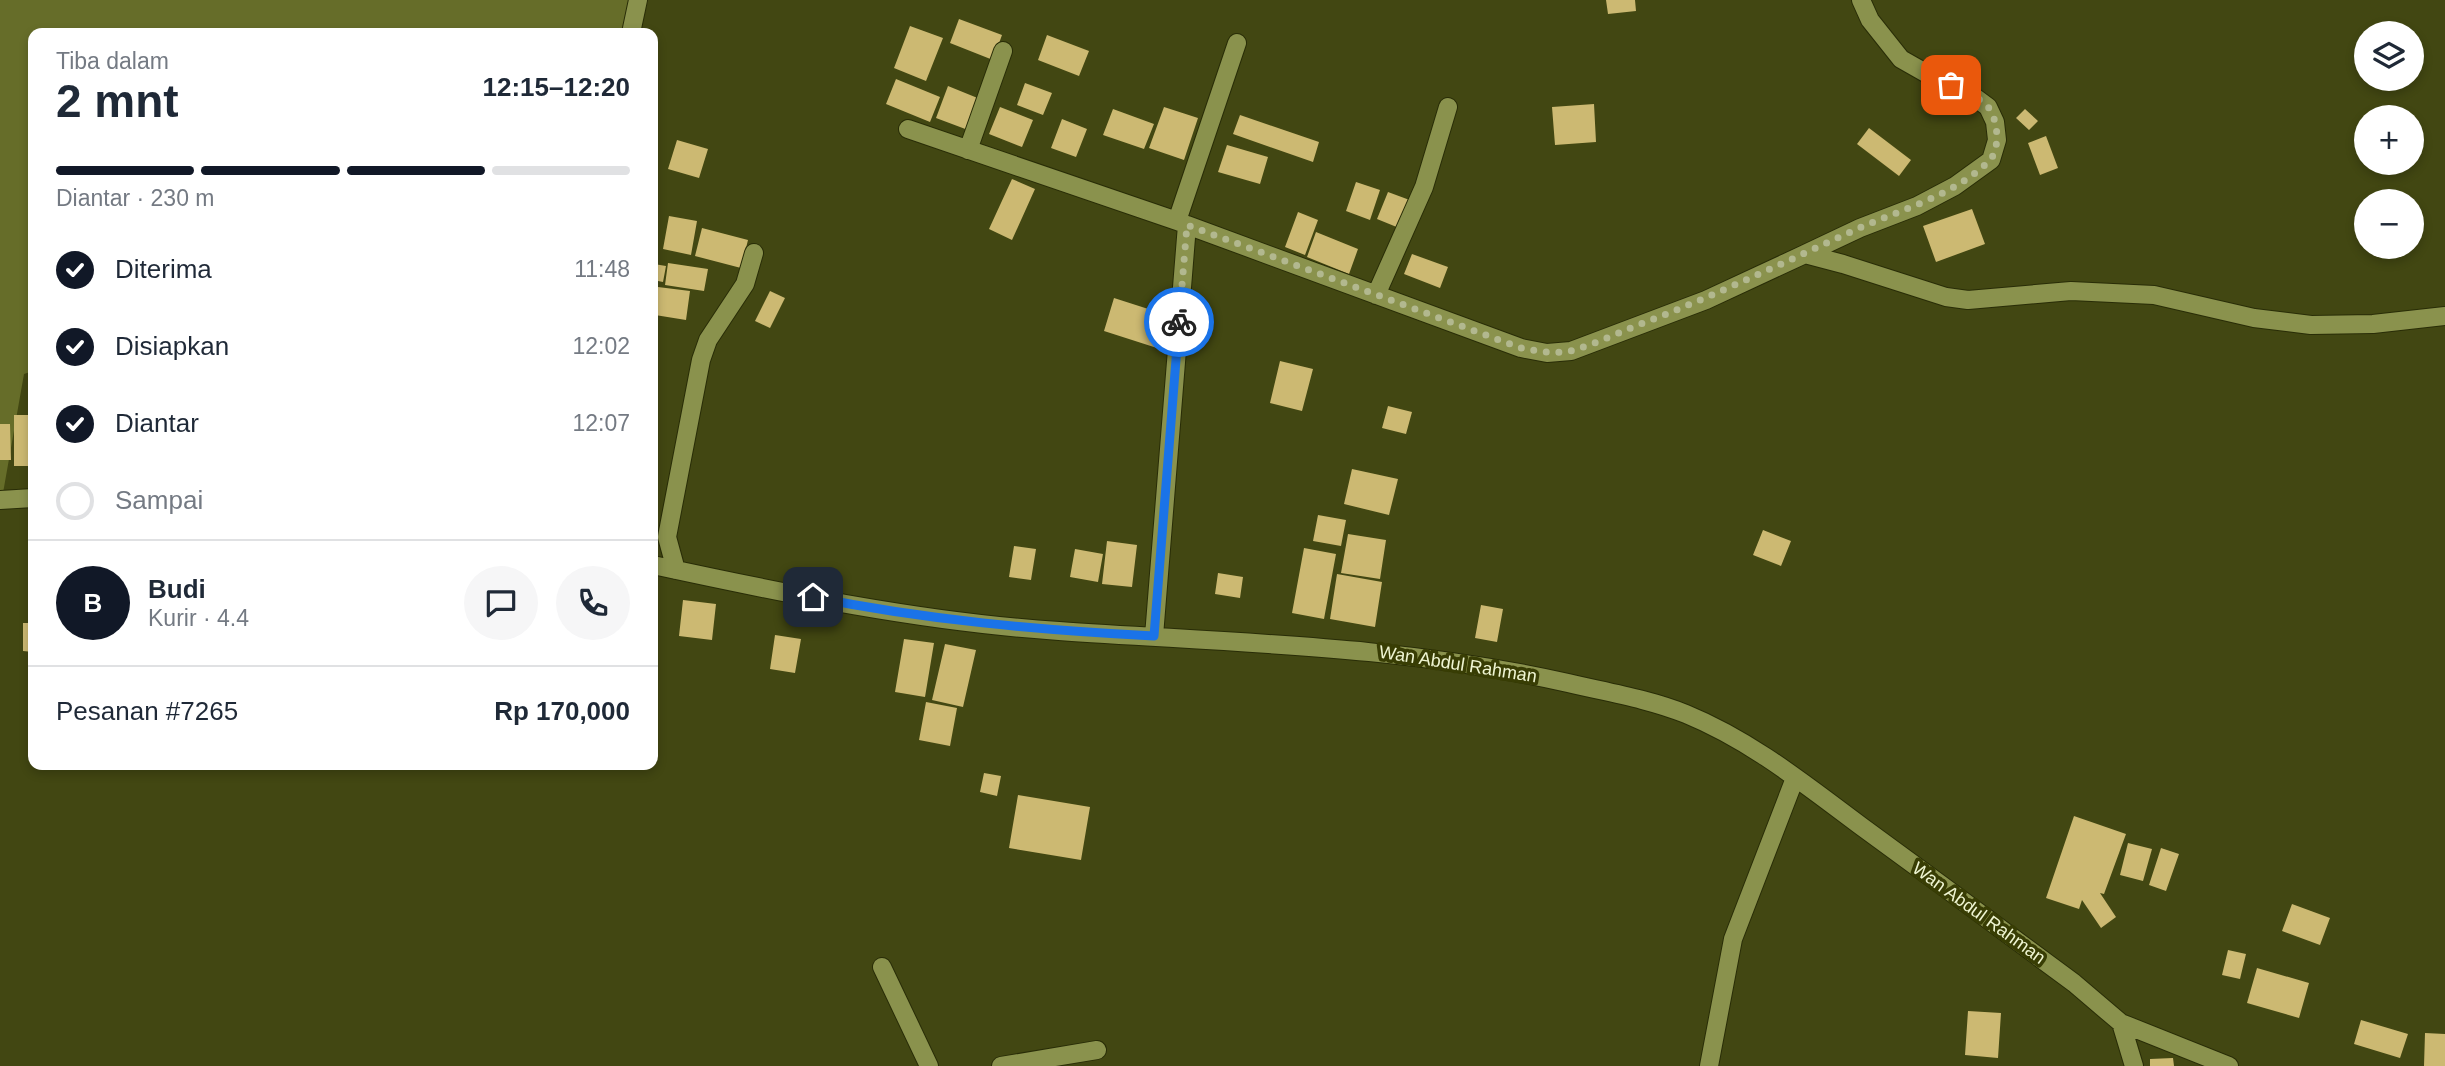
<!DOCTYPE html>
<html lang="id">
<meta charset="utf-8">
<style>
:root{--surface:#fff;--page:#f6f6f7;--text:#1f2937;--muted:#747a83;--line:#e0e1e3;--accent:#111827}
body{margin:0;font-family:Arial,sans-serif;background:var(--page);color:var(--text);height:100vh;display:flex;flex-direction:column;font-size:26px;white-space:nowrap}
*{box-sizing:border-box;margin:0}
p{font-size:23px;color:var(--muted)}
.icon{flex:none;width:38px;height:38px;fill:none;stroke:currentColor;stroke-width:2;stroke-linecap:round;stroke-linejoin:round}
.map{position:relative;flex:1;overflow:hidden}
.drawer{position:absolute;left:28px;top:28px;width:630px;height:742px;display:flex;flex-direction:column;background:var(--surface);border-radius:14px;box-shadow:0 4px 10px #0003}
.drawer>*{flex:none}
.fabs{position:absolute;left:2354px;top:21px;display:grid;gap:14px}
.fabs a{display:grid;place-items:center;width:70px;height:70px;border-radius:50%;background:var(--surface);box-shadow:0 4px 10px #0003;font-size:35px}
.pin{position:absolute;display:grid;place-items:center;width:60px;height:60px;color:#fff;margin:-30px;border-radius:14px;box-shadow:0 4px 10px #0006}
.courier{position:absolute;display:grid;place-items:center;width:70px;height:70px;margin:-35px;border:5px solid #1a73e8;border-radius:50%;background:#fff;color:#222;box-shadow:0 2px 9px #0007}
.summary em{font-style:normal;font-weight:800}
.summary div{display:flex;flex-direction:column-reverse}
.summary{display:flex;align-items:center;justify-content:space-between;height:119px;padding:0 28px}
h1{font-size:46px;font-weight:800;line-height:52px}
.bar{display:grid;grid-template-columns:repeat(4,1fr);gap:10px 7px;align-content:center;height:84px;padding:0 28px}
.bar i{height:9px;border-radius:5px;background:var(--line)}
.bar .current{background:var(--accent)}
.bar p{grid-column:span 4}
.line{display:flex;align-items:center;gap:18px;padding:0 28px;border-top:2px solid var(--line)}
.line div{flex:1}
.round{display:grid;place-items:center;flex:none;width:74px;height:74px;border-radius:37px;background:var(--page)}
ol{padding:0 28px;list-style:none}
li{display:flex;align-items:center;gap:21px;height:77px}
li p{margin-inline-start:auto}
li .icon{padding:7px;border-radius:50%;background:var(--accent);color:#fff;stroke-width:4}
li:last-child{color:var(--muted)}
li i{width:38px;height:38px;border:4px solid var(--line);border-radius:50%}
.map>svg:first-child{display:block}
.green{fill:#666d29}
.building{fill:#ccb972}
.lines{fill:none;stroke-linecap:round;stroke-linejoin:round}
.minor-casing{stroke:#292d07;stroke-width:20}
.minor{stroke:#8a924d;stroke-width:18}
.done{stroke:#b2b88f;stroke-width:7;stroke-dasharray:0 12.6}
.route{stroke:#1a73e8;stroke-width:9}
.labels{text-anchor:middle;stroke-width:7;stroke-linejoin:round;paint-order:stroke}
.street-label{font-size:18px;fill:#eff5d2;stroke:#383d04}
</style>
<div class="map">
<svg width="2445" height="1066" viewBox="0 0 2445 1066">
<rect width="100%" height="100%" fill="#424712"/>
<path class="green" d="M0,0H648L640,33H33V371L24,374L0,510Z"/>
<path class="building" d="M1606,0H1635L1636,11L1608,14Z
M959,19L1002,35L993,60L950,43Z
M910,26L943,38L926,81L894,68Z
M1047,35L1089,51L1079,76L1038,60Z
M896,79L940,97L930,122L886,104Z
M1025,83L1052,93L1043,115L1017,105Z
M948,86L980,99L968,130L936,118Z
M1594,104L1596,142L1555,145L1552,107Z
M1000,107L1033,120L1022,147L989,134Z
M1164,107L1198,118L1184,160L1149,148Z
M1113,109L1154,124L1144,149L1103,135Z
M2025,109L2038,121L2029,130L2016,118Z
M1240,115L1319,142L1313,162L1233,134Z
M1062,119L1087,129L1076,157L1051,148Z
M1869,128L1911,160L1899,176L1857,144Z
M2046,136L2058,168L2040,175L2028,143Z
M677,140L708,149L699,178L668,169Z
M1227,145L1268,157L1260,184L1218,172Z
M1012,179L1035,189L1012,240L989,229Z
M1356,182L1380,190L1370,220L1346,211Z
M1388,192L1415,202L1404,230L1377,219Z
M1972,209L1985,244L1936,262L1923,226Z
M1298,212L1318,220L1305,255L1285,247Z
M669,216L697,221L691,255L663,249Z
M702,228L748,240L741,268L695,256Z
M1316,232L1358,249L1349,274L1307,257Z
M1412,254L1448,267L1440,288L1404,274Z
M668,263L708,269L704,291L665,285Z
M654,264L666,266L663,282L653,280Z
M658,287L690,291L686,320L655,315Z
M770,291L785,298L770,328L755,321Z
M1114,298L1167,315L1157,348L1104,331Z
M1280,361L1313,369L1302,411L1270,403Z
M1388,406L1412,412L1406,434L1382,428Z
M14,415H33V466H14Z
M0,424H10L11,460H0Z
M1352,469L1398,479L1389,515L1344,504Z
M1318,515L1346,520L1341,546L1313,541Z
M1763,530L1791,541L1781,566L1753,555Z
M1348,534L1386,540L1380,579L1341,573Z
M1107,541L1137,545L1132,587L1102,584Z
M1014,546L1036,549L1031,580L1009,577Z
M1304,548L1336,554L1324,619L1292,613Z
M1075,549L1103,554L1098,582L1070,577Z
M1218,573L1243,577L1240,598L1215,594Z
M1337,574L1382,582L1375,627L1330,619Z
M683,600L716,604L712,640L679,636Z
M1481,605L1503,609L1497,642L1475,638Z
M23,623H33V652L23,651Z
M775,635L801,639L795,673L770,669Z
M904,639L934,643L925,697L895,692Z
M945,644L976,650L963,707L932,700Z
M926,702L957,708L950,746L919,740Z
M984,773L1001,776L997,796L980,792Z
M1018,795L1090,807L1081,860L1009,848Z
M2074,816L2126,834L2104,894L2100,893L2116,917L2101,928L2082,900L2079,909L2046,898Z
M2128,843L2152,849L2143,881L2120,875Z
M2161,848L2179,854L2166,891L2149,885Z
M2292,904L2330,918L2320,945L2282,931Z
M2228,950L2246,954L2240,979L2222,975Z
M2257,968L2309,983L2299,1018L2247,1003Z
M1968,1011L2001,1013L1998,1058L1965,1055Z
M2361,1020L2408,1034L2400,1058L2354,1044Z
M2425,1033L2445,1034V1066H2424Z
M2173,1058L2174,1066H2150V1059Z"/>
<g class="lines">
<g class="minor-casing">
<path id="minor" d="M631,33L638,0
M908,129L1177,221
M968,150L1003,51
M1187,225L1521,348L1547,353L1571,351L1706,300L1805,254L1843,264L1946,297L1968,300L2071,291L2154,295L2254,318L2311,325L2373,324L2445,316
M1805,254L1860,228L1917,206L1955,186L1991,160L1997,140L1995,122L1988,107L1965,90L1938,80L1901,59L1870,20L1861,0
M1376,295L1424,187L1448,107
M0,500L33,498
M653,565C787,594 922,622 1059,631C1230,643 1400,645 1568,683C1606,692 1649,699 1686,714C1752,741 1807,786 1865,829C1935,880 2004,931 2074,983L2121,1023L2134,1066
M676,570L667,537L701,360L708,340L745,284L754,253
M1154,636L1187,225L1177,221L1237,43
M882,967L929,1066
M2121,1023L2229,1066
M1001,1066L1097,1050
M1709,1066L1733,939L1795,778"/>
</g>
<use href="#minor" class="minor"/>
</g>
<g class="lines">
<path class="done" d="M1179,322L1187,225L1521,348C1538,351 1557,355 1574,350C1594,344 1614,335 1633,327C1710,298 1783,263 1857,229C1900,210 1955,195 1989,161C2001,149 1998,119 1988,107C1979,97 1963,90 1951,85"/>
<path class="route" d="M813,597C926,620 1039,630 1154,636L1179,322"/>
</g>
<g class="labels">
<g class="street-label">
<text transform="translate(1458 664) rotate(9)" y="6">Wan Abdul Rahman</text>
<text transform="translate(1979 913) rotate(36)" y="6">Wan Abdul Rahman</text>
</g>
</g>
</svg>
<div class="fabs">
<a><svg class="icon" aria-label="layers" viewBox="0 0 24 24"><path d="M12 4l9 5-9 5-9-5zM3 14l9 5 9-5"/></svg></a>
<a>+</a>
<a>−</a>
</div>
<div class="pin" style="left:1951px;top:85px;background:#ea580c"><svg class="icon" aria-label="bag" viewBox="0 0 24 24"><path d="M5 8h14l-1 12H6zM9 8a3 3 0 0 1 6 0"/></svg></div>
<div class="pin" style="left:813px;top:597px;background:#1f2937"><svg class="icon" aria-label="home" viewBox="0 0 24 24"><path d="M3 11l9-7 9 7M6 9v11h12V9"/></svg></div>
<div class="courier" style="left:1179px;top:322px"><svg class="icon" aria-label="bike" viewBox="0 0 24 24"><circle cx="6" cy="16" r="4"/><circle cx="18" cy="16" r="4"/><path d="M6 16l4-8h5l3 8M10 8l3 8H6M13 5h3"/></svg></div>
<section class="drawer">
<div class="summary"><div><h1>2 mnt</h1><p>Tiba dalam</p></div><em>12:15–12:20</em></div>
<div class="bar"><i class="current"></i><i class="current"></i><i class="current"></i><i></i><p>Diantar · 230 m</p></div>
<ol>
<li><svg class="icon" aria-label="check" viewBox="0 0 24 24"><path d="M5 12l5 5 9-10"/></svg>Diterima<p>11:48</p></li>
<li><svg class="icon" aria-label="check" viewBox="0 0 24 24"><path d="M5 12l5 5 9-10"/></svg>Disiapkan<p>12:02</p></li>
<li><svg class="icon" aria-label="check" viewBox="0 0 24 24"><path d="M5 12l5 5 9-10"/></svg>Diantar<p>12:07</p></li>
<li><i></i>Sampai</li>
</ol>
<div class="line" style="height:126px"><b class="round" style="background:var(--accent);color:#fff">B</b><div><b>Budi</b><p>Kurir · 4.4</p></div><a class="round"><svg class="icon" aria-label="chat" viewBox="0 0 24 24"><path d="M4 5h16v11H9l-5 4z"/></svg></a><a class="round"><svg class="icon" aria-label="phone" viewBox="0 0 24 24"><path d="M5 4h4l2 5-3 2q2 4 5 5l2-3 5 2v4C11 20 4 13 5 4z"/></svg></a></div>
<div class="line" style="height:91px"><div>Pesanan #7265</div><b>Rp 170,000</b></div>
</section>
</div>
